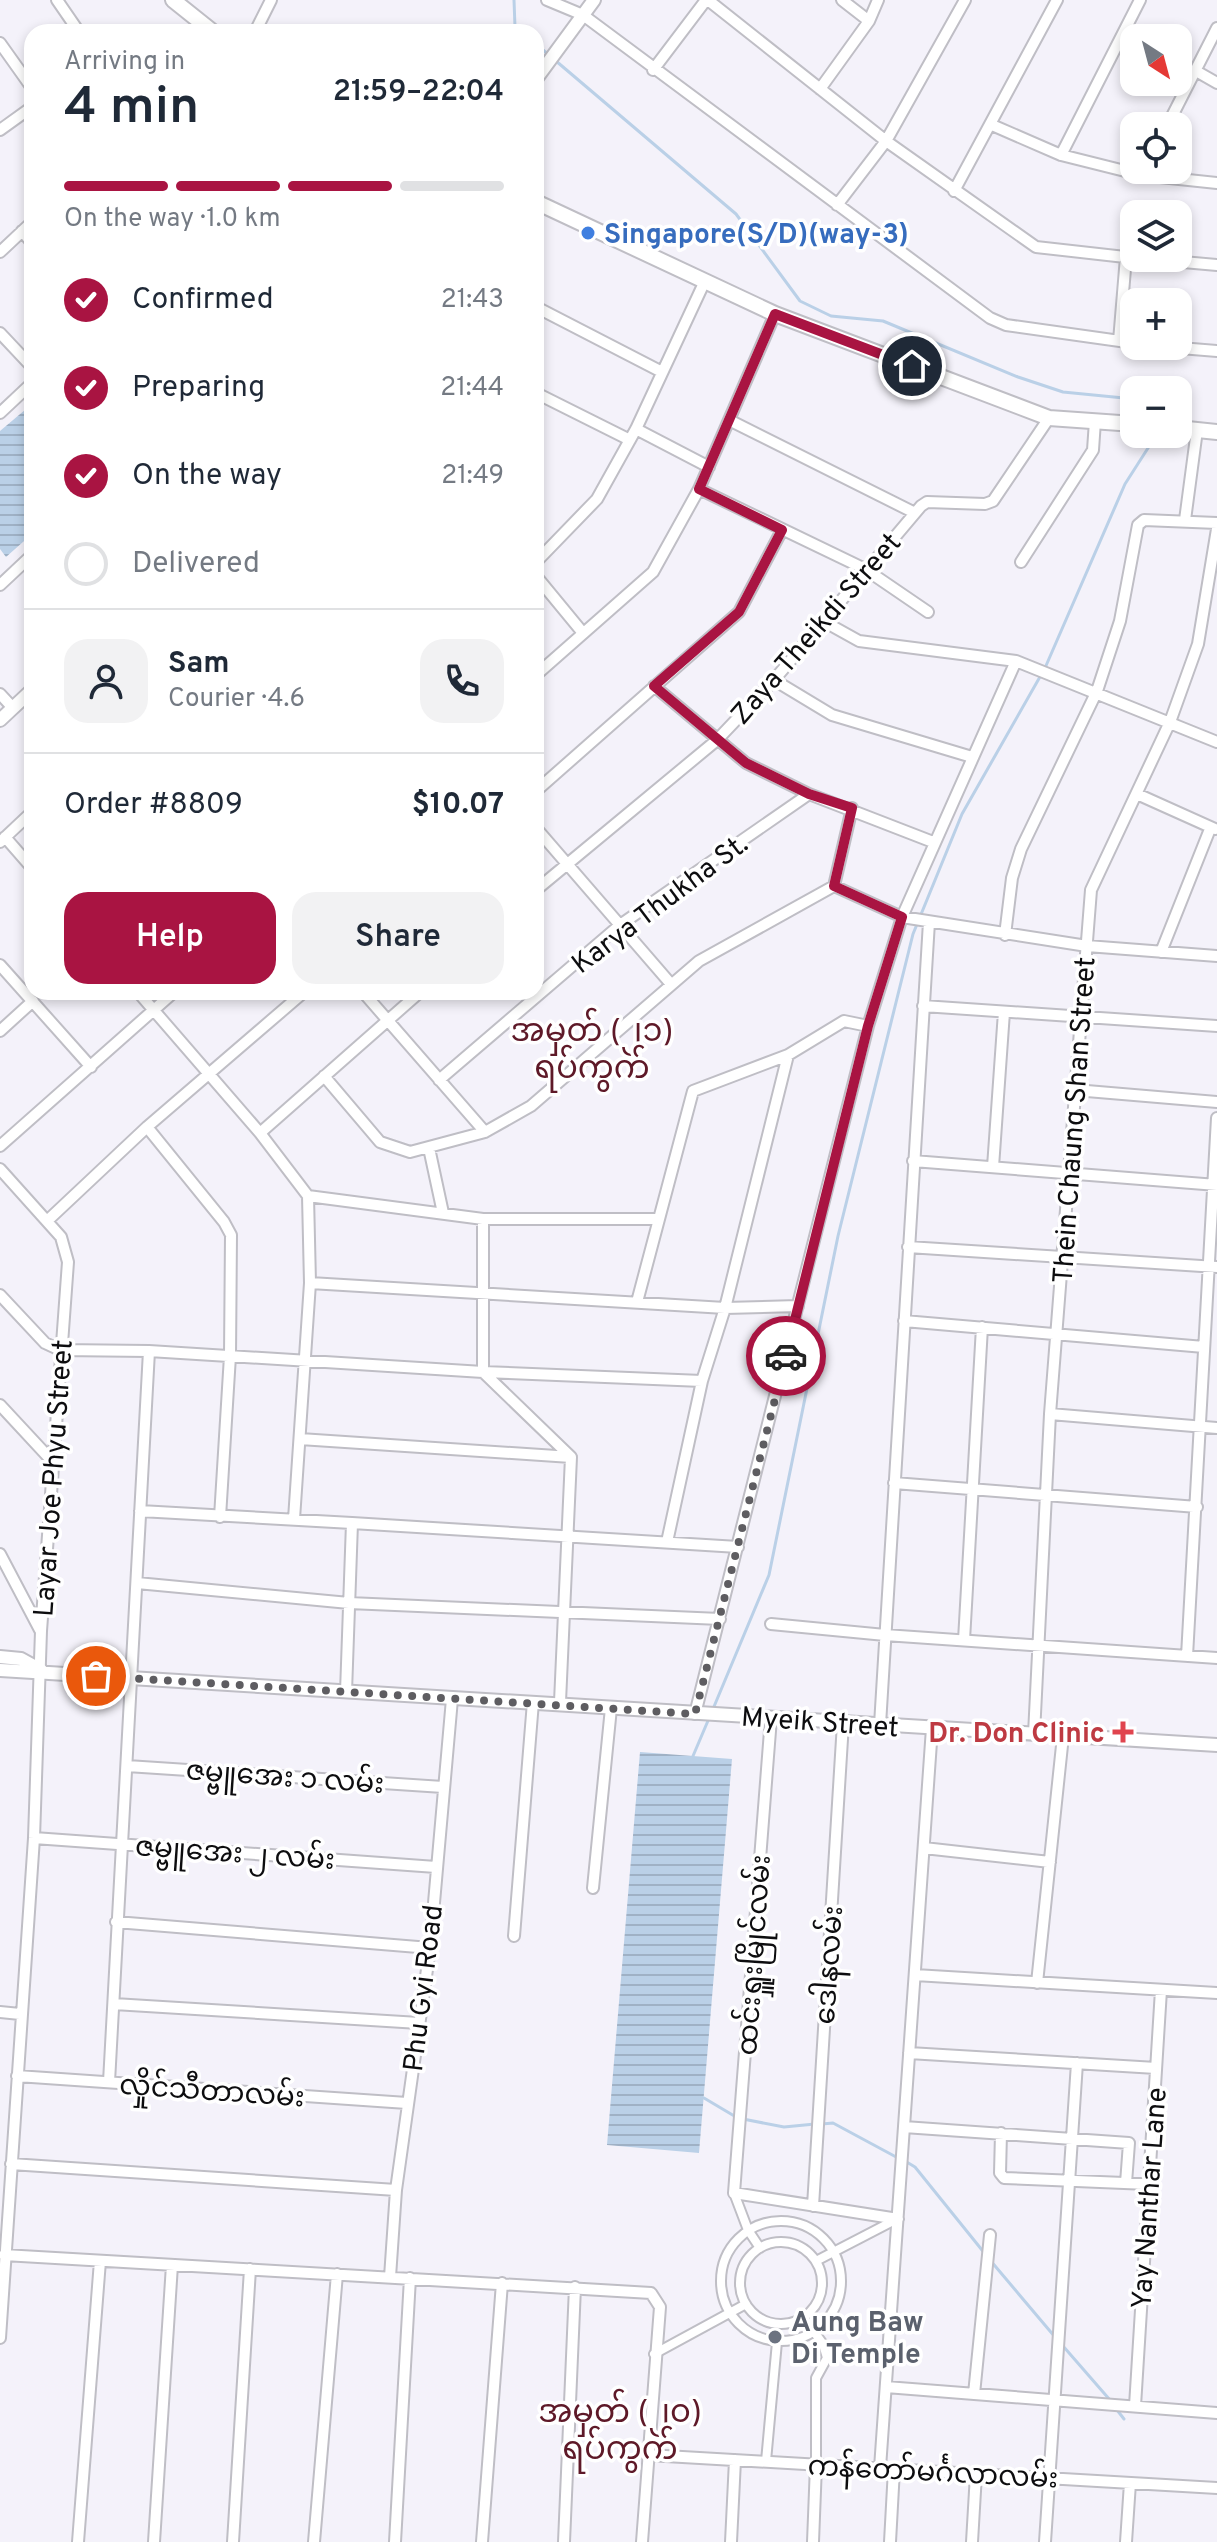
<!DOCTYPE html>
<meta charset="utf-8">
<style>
:root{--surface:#fff;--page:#f2f2f3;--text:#1f2937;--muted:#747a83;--line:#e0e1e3;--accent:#a91442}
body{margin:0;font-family:Overpass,"Noto Sans Myanmar",sans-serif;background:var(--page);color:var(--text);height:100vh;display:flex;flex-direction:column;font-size:30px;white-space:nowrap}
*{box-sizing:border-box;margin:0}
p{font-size:26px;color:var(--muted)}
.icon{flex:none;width:44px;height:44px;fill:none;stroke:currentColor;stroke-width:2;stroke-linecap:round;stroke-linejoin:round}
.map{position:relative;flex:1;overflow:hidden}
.details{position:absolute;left:24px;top:24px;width:520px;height:976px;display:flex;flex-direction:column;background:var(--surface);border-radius:24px;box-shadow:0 4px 12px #0003}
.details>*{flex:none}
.needle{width:52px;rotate:144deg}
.fabs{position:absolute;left:1120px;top:24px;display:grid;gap:16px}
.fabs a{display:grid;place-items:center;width:72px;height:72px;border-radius:16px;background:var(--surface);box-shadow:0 4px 12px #0003;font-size:40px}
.pin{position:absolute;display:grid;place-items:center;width:68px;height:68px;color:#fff;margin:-34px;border:4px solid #fff;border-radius:50%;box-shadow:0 2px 8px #0007}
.courier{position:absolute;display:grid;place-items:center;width:80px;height:80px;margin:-40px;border:6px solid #a91442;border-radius:50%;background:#fff;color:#222;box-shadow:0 2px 10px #0007}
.summary em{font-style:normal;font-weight:600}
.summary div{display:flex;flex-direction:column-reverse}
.summary{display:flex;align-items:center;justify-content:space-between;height:136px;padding:0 40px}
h1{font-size:52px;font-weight:600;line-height:60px}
.bar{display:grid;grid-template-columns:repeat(4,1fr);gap:12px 8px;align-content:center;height:96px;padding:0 40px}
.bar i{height:10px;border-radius:6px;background:var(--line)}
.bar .active{background:var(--accent)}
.bar p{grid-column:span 4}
.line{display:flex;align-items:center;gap:20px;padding:0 40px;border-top:2px solid var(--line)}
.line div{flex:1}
.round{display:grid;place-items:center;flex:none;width:84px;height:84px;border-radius:24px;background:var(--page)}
ol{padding:0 40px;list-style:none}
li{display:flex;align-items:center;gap:24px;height:88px}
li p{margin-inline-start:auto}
li .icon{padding:8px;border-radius:50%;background:var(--accent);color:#fff;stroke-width:4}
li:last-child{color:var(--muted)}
li i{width:44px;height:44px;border:4px solid var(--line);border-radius:50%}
.primary-button{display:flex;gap:16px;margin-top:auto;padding:16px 40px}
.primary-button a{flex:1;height:92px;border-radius:24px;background:var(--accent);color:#fff;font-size:32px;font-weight:600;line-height:92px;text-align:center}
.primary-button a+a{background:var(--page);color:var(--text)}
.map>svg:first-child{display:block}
.water{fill:url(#water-rules)}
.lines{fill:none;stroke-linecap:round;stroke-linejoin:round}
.stream{stroke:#bad0e7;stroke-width:3}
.pedestrian-casing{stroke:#bfbec5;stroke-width:12}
.minor-casing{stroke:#bfbec5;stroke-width:14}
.tertiary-casing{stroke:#bfbec5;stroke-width:16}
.secondary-casing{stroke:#bfbec5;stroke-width:18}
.pedestrian{stroke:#fff;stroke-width:8}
.minor{stroke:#fff;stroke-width:10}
.tertiary{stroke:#fff;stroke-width:12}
.secondary{stroke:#fff;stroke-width:14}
.done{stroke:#5e5d61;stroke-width:8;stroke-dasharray:0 14.4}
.route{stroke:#a91442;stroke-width:10}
.shop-dot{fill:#3f7fe0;stroke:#fff;stroke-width:3}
.health-dot{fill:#e0444e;stroke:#fff;stroke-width:3}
.worship-dot{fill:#6b7280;stroke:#fff;stroke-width:3}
.labels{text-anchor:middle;stroke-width:7;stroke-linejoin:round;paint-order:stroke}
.shop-label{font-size:28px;font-weight:bold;fill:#366cbe;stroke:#fff;text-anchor:start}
.street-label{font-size:28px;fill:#0d0d0f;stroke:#fff}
.health-label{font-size:28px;font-weight:bold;fill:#be3a42;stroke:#fff;text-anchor:end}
.worship-label{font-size:28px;font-weight:bold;fill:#5b616d;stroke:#fff;text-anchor:start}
.quarter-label{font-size:32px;fill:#5e1928;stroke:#fff}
</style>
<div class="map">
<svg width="1217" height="2542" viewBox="0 0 1217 2542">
<defs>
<pattern id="water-rules" width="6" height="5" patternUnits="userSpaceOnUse" patternTransform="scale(2)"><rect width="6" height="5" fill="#bad0e7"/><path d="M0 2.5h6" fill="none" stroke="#9fb1c5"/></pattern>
</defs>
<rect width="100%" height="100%" fill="#f4f2fa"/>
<path class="water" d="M32,404V534L6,557L0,549V431Z
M640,1752L732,1759L699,2153L607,2145Z"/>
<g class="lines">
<path class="stream" d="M514,0L515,27L521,32
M536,44L550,56
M556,61L736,214L800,301L831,316L883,321L1018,377L1063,392L1134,399
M1045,668L1125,484L1157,434
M713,1709L769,1575L838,1236L913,934L962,814L1041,675
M693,1756L710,1716
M704,2098L736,2117
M743,2119L784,2127L815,2124
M822,2124L833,2123L898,2158
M905,2161L915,2167L986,2255
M990,2260L1055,2337
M1063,2346L1110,2400
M1117,2410L1124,2419"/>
<g class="pedestrian-casing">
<path id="pedestrian" d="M734,2193L748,2230L760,2248
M721 2281a60 60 0 1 1 120 0a60 60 0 1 1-120 0Z
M740 2283a41 41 0 1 1 82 0a41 41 0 1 1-82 0Z
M816,2261L897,2219
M803,2317L823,2344L827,2358L816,2378V2465
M654,2354L746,2304
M766,2461L777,2342"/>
</g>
<g class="minor-casing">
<path id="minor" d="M57,0L79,32
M547,0L583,15L990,318L1006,325L1134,343
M708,0L886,141L1036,247L1134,258
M842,0L869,21
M255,32L271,0
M0,43L32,88
M653,70L706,0
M1196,71L1217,83
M820,89L869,21L878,0
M992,125L1061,155L1141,175L1217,183
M1167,126L1217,28
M0,130L32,107
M1061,155L1140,0
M954,191L1057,0
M837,205L886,141L965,0
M22,231L32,243
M0,252L32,222
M1138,258L1217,265
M536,307L662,372
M0,333L32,367
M1119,341L1126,257
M1156,346L1217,351
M536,393L630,440
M0,413L32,383
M729,420L915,513
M636,429L709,467
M699,489L865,569L928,612
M1185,520L1197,430
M536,562L597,499L636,429L704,283
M1021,562L1093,450L1095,421
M536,576L583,633
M0,585L32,555
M823,621L859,641L1016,661L1217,742
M536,675L653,572L699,489L775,314
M774,680L832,715L972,757
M654,686L746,763L809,794L933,842
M0,694L13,708
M536,791L739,612L782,530
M1137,794L1215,829
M536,828L670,983
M5,837L32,868
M0,842L32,812
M834,886L902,917L1087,946L1217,956
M536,890L717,740L774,680L921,506L927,502L985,504L993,501L1049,418
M1005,935L1012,878L1021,849L1097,691L1120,621L1138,525L1144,520L1217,523
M1161,952L1210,829
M0,965L91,1067
M138,992L260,1133L308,1196L310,1283L294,1519
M363,992L485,1132
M923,1006L1217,1026
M0,1031L33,1001
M324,1076L380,1142L410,1152L485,1132L531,1106L699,961L834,886L852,808
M439,1080L620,925L809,794
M1075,1090L1217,1102
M147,1127L224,1222L231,1235L230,1356L220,1517
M260,1133L420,992
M0,1146L174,992
M429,1148L443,1213
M913,1161L1217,1185
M993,1167L1004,1012
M0,1169L61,1237L68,1262L41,1631L34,1838L0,2338
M308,1196L483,1219H659
M483,1219V1372L702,1381
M47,1221L147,1127L304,992
M908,1247L1217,1267
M310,1283L725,1308L798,1306
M0,1295L45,1343L60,1350L149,1351L483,1372L571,1457L560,1702
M637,1302L693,1091L788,1055L844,1021L868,1026
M904,1321L1204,1347
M0,1405L53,1462
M1050,1414L1217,1428
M300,1439L571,1457
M894,1483L1197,1507
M140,1511L352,1523L346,1692
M352,1523L738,1547
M667,1542L702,1381L725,1308L788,1055
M0,1554L40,1630
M137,1583L349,1603L720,1619
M771,1624L885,1635L1217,1658
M964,1640L982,1327
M1187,1656L1217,1118
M695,1714L868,1026L902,917L1016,661
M771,1718L734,2193L898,2219
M880,1725L929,922
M1034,1734L1050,1414L1091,890L1170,722L1198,644L1217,529
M127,1766L443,1787
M34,1838L436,1867
M924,1848L1050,1862
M593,1888L611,1708
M116,1922L430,1948
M514,1936L533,1702
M915,1975L1217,1993
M1037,1983L1063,1736
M114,2004L419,2023
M0,2012L20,2014
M909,2053L1156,2068
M17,2076L407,2103
M109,2082L149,1351
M904,2127L1129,2143L1126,2183
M1001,2133L1000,2173L1004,2178L1148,2184
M11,2164L396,2190
M813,2206L843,1723
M4,2255L651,2293L660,2307L642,2542
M390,2277L396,2190L430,1948L452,1699
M886,2387L1217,2413
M974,2394L990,2235
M1135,2406L1161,1990
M648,2455L1217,2488
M880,2468L932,1728
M78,2542L100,2261
M154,2542L172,2265
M233,2542L250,2269
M314,2542L337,2274
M395,2542L410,2278
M482,2542L502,2283
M564,2542L575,2287
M731,2542L735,2460
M813,2542L816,2465
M890,2542L894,2469
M972,2542L976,2474
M1045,2542L1077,2063
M1126,2542L1130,2483"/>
</g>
<g class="tertiary-casing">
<path id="tertiary" d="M536,79L594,0
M0,720L32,690
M0,1657L21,1659L41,1670
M0,1670L1217,1745"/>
</g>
<g class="secondary-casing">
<path id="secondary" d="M173,0L213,32
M536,202L775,314L1049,418L1134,424
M1178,428L1217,432"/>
</g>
<use href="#pedestrian" class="pedestrian"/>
<use href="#minor" class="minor"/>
<use href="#tertiary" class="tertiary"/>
<use href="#secondary" class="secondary"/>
</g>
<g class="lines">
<path class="done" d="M96,1676L695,1714L786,1356"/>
<path class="route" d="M786,1356L868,1026L902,917L834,886L852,808L809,794L746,763L654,686L739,612L782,530L699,489L775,314L912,366"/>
</g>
<circle class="shop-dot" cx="588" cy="233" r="8"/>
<path class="health-dot" d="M1119 1720h8v8h8v8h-8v8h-8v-8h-8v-8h8z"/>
<circle class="worship-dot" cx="775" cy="2337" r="8"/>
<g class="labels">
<g class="shop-label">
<text x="604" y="243">Singapore(S/D)(way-3)</text>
</g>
<g class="street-label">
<text transform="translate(815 628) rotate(-49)" y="10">Zaya Theikdi Street</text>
<text transform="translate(659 903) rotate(-37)" y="10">Karya Thukha St.</text>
<text transform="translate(1073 1120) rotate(-86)" y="10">Thein Chaung Shan Street</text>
<text transform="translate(52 1478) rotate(-86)" y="10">Layar Joe Phyu Street</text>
<text transform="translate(820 1721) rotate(4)" y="10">Myeik Street</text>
<text transform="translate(285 1776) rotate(4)" y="10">ဇမ္ဗူအေး ၁ လမ်း</text>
<text transform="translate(235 1852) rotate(4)" y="10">ဇမ္ဗူအေး ၂ လမ်း</text>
<text transform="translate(753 1955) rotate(-86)" y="10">ထင်းရှူးမြိုင်လမ်း</text>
<text transform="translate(828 1965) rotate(-86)" y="10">ဒေါနလမ်း</text>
<text transform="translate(422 1988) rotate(-83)" y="10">Phu Gyi Road</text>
<text transform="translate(212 2090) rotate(4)" y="10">လှိုင်သီတာလမ်း</text>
<text transform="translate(1148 2198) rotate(-86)" y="10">Yay Nanthar Lane</text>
<text transform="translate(933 2471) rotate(3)" y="10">ကန်တော်မင်္ဂလာလမ်း</text>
</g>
<g class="health-label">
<text x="1105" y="1742">Dr. Don Clinic</text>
</g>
<g class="worship-label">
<text x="791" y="2331">Aung Baw<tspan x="791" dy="32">Di Temple</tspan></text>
</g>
<g class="quarter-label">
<text x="592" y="1041">အမှတ် (၂၁)<tspan x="592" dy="37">ရပ်ကွက်</tspan></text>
<text x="620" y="2422">အမှတ် (၂၀)<tspan x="620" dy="37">ရပ်ကွက်</tspan></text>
</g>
</g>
</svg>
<div class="fabs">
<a><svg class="needle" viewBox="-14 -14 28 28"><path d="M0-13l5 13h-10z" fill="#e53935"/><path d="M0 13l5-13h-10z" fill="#747a83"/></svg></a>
<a><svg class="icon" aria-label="locate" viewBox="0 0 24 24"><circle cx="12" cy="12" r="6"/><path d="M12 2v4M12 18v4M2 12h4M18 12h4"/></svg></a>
<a><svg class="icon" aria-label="layers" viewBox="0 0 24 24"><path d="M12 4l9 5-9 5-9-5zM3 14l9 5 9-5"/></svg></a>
<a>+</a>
<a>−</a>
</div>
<div class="pin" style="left:96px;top:1676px;background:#ea580c"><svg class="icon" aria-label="bag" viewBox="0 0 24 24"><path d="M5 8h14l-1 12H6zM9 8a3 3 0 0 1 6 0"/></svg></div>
<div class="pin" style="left:912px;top:366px;background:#1f2937"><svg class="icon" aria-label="home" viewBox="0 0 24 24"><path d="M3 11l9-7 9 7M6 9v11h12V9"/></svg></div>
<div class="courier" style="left:786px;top:1356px"><svg class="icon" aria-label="car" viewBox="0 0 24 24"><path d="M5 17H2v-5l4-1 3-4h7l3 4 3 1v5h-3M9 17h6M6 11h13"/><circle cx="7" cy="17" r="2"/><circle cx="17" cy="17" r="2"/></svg></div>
<section class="details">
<div class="summary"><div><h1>4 min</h1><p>Arriving in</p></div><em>21:59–22:04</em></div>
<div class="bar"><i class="active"></i><i class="active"></i><i class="active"></i><i></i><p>On the way · 1.0 km</p></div>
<ol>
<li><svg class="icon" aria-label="check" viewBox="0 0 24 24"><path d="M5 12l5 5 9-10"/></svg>Confirmed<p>21:43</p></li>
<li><svg class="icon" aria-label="check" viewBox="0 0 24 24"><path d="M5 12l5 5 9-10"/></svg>Preparing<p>21:44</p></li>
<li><svg class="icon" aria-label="check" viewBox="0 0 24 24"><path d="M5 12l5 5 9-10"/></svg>On the way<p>21:49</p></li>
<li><i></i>Delivered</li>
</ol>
<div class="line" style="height:144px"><a class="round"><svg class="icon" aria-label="person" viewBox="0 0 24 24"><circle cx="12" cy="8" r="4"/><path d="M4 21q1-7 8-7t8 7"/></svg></a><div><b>Sam</b><p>Courier · 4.6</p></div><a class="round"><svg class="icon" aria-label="phone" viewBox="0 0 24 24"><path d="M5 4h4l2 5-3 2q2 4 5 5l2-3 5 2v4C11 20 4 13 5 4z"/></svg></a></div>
<div class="line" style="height:104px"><div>Order #8809</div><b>$10.07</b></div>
<div class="primary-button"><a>Help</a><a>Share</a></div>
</section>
</div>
